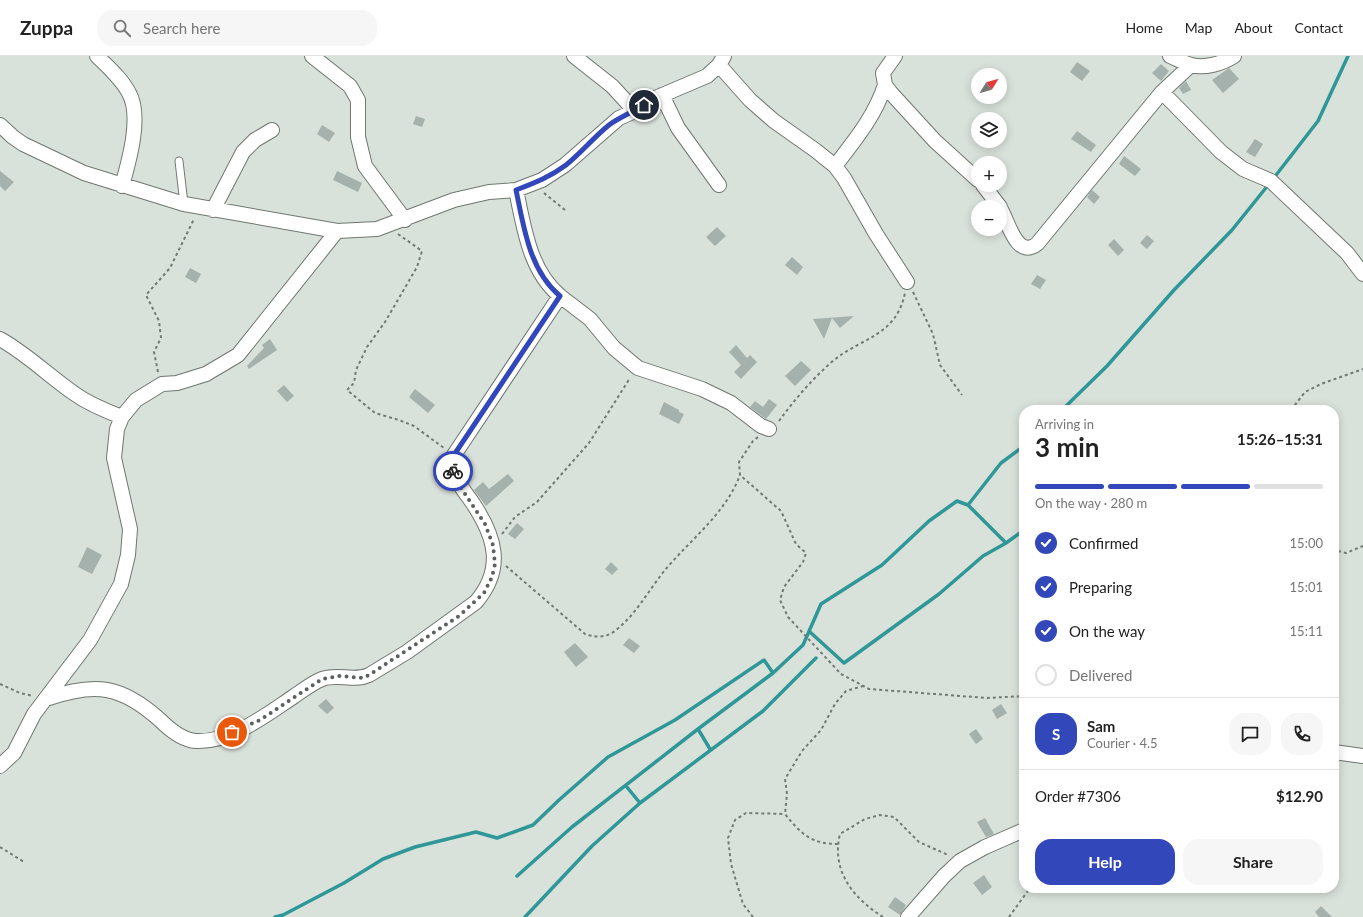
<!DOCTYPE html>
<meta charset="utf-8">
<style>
:root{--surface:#fff;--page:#f6f6f6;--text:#222;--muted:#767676;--line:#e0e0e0;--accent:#3248ba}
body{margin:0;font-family:Lato,sans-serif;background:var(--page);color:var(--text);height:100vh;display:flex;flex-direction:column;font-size:15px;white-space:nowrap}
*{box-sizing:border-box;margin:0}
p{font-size:13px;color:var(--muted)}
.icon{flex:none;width:22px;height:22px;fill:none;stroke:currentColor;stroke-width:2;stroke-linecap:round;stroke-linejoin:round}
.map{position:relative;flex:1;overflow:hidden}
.panel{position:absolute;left:1019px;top:349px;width:320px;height:488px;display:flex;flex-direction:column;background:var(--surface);border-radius:16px;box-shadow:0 2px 10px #0003}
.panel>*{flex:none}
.needle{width:26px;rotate:53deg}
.fabs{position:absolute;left:971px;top:12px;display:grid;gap:8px}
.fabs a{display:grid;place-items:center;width:36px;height:36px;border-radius:50%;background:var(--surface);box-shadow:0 2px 10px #0003;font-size:20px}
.pin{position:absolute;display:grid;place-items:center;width:34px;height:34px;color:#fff;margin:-17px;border:2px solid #fff;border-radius:50%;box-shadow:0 1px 4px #0007}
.courier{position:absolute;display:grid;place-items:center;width:40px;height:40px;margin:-20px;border:3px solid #3248ba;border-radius:50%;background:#fff;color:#222;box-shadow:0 1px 5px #0007}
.overview em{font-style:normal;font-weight:700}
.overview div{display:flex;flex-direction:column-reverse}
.overview{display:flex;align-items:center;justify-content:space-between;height:68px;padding:0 16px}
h1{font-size:26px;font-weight:700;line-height:30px}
.bar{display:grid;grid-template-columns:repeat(4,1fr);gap:6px 4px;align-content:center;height:48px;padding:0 16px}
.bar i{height:5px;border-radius:3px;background:var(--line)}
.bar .current{background:var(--accent)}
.bar p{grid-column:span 4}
.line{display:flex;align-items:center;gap:10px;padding:0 16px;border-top:1px solid var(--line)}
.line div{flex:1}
.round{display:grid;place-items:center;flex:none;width:42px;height:42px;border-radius:16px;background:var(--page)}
ol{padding:0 16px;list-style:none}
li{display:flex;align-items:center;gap:12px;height:44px}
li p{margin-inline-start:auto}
li .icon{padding:4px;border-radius:50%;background:var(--accent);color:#fff;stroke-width:4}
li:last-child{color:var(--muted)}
li i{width:22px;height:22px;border:2px solid var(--line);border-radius:50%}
.button{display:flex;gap:8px;margin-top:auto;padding:8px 16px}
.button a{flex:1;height:46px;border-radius:16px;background:var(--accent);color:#fff;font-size:16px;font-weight:700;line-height:46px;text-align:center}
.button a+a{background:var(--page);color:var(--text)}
header{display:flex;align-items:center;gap:24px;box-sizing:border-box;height:56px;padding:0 20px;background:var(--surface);border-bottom:1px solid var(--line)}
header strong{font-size:19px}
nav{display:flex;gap:22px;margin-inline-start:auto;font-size:14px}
.search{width:280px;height:36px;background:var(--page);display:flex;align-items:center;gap:10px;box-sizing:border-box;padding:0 14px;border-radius:16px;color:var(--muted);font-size:15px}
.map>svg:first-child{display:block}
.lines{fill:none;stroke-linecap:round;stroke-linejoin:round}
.stream{stroke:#2f9797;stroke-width:3.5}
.building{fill:#a4b1ac}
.service-casing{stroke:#6f776f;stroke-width:9}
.minor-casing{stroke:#6f776f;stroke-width:16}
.path{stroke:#737974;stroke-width:2;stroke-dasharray:3 3;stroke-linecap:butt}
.service{stroke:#fff;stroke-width:7}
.minor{stroke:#fff;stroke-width:14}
.done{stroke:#5c615d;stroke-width:4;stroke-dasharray:0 7.2}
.route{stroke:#3248ba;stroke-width:5}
</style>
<header>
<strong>Zuppa</strong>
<div class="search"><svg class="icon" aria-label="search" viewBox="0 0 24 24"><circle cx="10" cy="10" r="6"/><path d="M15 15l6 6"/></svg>Search here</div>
<nav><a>Home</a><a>Map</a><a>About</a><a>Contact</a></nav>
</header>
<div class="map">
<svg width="1363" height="861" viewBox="0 0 1363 861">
<rect width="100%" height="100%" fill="#d9e2da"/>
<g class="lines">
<path class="stream" d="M1273,123L1318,65L1348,0
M1062,354L1107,310L1174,234L1232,174L1269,128
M1006,487L968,449L1001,407L1024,390
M810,576L844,607L939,538L983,500L1006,487L1024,474
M698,673L710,693
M626,730L640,747
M517,820L572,771L698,673L773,617L803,589L821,548L882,509L929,465L957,445L968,449
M275,861L283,859L344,827L383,803L415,791L476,776L497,782L533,769L559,744L608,701L675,664L764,604L773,617
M525,861L592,790L640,747L763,655L816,602"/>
</g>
<path class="building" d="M1077,6L1090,15L1082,25L1070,16Z
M1161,8L1169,15L1161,25L1152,17Z
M1229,12L1239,23L1223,37L1212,24Z
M1186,25L1191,34L1183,38L1179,32Z
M416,60L425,63L422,71L413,68Z
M322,69L335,77L329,86L317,78Z
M1077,75L1096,89L1091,96L1071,83Z
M1255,83L1263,88L1255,101L1246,96Z
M1124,100L1141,113L1135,120L1119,108Z
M0,115L14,126L5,135L0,130Z
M337,115L362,127L358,136L333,124Z
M1092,134L1100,141L1094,148L1087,141Z
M717,171L726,180L715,190L706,181Z
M1147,179L1154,185L1147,193L1140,187Z
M1114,183L1124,194L1118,200L1108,189Z
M792,201L803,211L797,219L785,209Z
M190,212L201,218L196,227L185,221Z
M1037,219L1046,224L1040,233L1031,228Z
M854,260L840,272L832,262L824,283L813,263Z
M270,283L277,294L249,313L247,310L264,292L262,289Z
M736,289L747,302L750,299L757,306L741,323L734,316L741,309L729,296Z
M801,305L811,314L795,330L785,320Z
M284,329L294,340L287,346L277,335Z
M415,333L435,349L428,357L409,341Z
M769,343L777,349L766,363L750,351L755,345L763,351Z
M664,346L679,354V356L684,358L679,368L659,358Z
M508,418L514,425L486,450L474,434L483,426L489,433Z
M517,467L524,473L515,483L508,478Z
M87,491L102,499L92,518L78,511Z
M611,506L618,513L612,519L605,513Z
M629,582L640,590L634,597L623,589Z
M575,587L588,601L576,611L564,596Z
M326,643L334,652L327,658L318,650Z
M1001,648L1007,657L997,663L992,654Z
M976,673L983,683L976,688L969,678Z
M985,762L994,778L986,781L977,766Z
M984,819L992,831L982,839L973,827Z
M895,841L906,849L900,859L888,851Z
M1321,850L1332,861H1319L1315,856Z"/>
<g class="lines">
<g class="service-casing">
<path id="service" d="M179,105L184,148"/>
</g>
<g class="minor-casing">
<path id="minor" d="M97,0C108,11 122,23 129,37C142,60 129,105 122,130
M312,0L350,30L358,44V81L365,110L405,164
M574,0L612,30L635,55
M895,0L883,17L885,29L891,37L935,85L978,124
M1170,0C1177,3 1184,7 1191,9C1205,13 1223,7 1234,0
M719,9L750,44L774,65L815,94L835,110L844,122L876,178L907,226
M1162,36L1221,96L1243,113L1271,125L1347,197L1363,218
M662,39L678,72L719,129
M0,69L13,81L23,88L84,117L184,148L337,175L377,173L454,144L489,136L516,134L542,124L565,109L619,62L635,55L653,43L707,20L719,9L724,0
M835,110C855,84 875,60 885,29
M983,129L1000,151
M1000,152C1008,164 1016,204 1037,188L1162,36L1191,9
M213,154L243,96L255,84L272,74
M560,240L590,263L614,292L638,312L702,333L731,347L761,370L769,373
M0,283C27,298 49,320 75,338C89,348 106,355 122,361
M46,643C95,626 121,629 160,664C169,673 182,684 196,685C230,687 266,659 293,641C302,635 312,627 322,623C337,617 354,626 369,619L407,596L476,546C505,512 495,480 472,446C460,429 451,421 454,399L560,240C529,214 524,171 516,134
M1334,696L1363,700
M0,710L14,697L34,658L90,584L121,528L128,499L130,473L114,402L117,373L122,361L136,344L162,328L177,327L206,318L238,299L337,175
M908,861L944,820L960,805L985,791L1024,774"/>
</g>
<path class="path" d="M544,137L565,154
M398,178L422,195L417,211L385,266L367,291L356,314L354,327L347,334L375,357L399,364L414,370L444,392
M913,236L933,278L940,309L962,339
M158,316L154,296L161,282L159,265L146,239L170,212L194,163
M1291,354L1305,336L1321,328L1363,313
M779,365C795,343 813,322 834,304C863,281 896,280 905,237
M758,381L753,385L739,406L740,419L781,455L796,488L806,497L803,506L784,531L780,544L788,561L841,618L869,633L987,642L1024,640
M502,478L515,461L537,446L589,387L630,322
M1338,495L1346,497L1363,490
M506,510L585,578C593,581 604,582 612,577C634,562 648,535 665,514C690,484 726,457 740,419
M0,628L20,637L33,640
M838,788C811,788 801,778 785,758L787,738L785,723L802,695L821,674L835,648L846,635L863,630
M0,791L24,806
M753,861L743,848L731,808L728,782L735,764L746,757L785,758
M883,861C853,842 831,815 840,778L865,763L880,759L894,761L919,786L948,799
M1009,861L1030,832"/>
<use href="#service" class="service"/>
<use href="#minor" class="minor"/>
</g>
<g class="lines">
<path class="done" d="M232,676L260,664L322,623L340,620L363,622L369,619L459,560L484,537L492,521L495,508L493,489L485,468L461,432L453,415"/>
<path class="route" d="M453,415L454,399L560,240C529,214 524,171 516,134C534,127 550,121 566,109C581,97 594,81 609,69C620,61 633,56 644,49"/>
</g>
</svg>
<div class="fabs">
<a><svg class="needle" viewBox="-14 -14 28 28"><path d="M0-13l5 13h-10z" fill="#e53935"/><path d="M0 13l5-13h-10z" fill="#767676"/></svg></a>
<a><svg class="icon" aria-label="layers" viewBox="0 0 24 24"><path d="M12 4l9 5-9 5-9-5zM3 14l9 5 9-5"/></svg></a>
<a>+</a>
<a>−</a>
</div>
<div class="pin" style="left:232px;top:676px;background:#ea580c"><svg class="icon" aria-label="bag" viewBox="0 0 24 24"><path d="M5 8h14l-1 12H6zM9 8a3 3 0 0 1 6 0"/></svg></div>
<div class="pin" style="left:644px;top:49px;background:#1f2937"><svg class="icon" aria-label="home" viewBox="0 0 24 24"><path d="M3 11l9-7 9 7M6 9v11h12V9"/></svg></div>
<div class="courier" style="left:453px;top:415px"><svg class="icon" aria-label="bike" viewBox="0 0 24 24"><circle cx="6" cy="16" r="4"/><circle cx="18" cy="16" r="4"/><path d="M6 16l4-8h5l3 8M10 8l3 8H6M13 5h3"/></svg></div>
<section class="panel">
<div class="overview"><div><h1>3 min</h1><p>Arriving in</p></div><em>15:26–15:31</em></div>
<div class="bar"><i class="current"></i><i class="current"></i><i class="current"></i><i></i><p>On the way · 280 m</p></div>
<ol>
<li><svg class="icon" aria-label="check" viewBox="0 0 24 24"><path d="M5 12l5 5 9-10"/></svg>Confirmed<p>15:00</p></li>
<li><svg class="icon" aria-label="check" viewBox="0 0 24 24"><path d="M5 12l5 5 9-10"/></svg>Preparing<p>15:01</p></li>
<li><svg class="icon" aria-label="check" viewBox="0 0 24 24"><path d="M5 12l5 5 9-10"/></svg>On the way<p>15:11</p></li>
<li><i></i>Delivered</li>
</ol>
<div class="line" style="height:72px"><b class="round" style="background:var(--accent);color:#fff">S</b><div><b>Sam</b><p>Courier · 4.5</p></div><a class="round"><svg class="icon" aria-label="chat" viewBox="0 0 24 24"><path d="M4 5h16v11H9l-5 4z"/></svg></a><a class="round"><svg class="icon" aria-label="phone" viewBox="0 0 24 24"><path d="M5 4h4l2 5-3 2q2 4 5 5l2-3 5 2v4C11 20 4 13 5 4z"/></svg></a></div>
<div class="line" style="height:52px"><div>Order #7306</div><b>$12.90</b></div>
<div class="button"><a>Help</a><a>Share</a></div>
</section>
</div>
